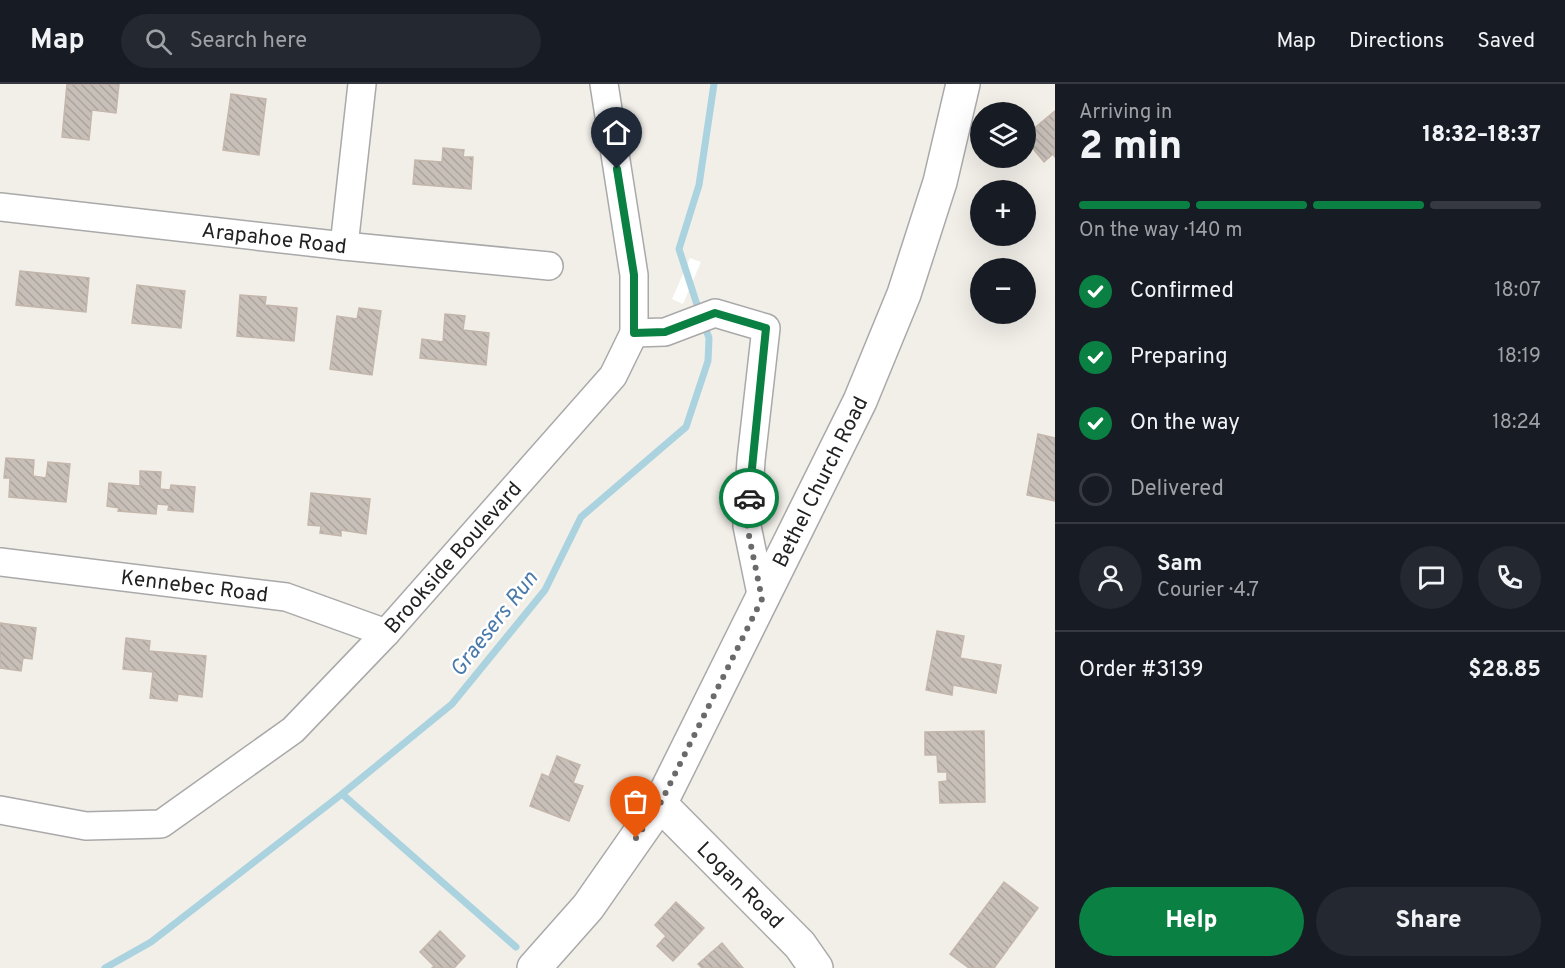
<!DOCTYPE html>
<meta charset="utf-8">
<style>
:root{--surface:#171b24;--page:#242831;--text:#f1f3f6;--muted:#9ea1a6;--line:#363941;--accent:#0b8043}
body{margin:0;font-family:Overpass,sans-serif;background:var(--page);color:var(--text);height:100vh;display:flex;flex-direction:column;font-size:22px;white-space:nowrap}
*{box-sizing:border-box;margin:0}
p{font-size:20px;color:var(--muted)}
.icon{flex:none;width:33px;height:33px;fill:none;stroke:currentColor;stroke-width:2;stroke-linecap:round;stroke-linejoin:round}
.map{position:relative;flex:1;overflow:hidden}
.panel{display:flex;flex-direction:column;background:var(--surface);width:510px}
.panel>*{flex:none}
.controls{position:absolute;left:970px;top:18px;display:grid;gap:12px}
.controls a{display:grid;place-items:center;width:66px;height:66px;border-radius:50%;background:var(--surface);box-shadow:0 6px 24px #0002;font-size:30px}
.pin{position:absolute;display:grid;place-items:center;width:51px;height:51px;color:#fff;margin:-62px -26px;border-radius:50% 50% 50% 0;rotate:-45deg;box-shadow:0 0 6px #0007}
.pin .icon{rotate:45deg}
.courier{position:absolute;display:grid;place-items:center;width:60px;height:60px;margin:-30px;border:4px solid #0b8043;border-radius:50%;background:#fff;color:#222;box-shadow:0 2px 8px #0007}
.overview em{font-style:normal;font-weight:800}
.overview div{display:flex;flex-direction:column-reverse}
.overview{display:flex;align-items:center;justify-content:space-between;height:102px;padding:0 24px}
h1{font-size:39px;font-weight:800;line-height:45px}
.bar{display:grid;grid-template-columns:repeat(4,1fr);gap:9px 6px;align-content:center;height:72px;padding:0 24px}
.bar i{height:8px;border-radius:4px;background:var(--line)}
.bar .active{background:var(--accent)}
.bar p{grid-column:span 4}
.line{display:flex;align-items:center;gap:15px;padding:0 24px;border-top:2px solid var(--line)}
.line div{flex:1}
.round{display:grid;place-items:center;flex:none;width:63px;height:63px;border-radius:32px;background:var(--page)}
ol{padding:0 24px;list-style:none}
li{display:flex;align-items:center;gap:18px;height:66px}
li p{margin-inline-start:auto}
li .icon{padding:6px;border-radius:50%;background:var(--accent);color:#fff;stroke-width:4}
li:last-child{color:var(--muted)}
li i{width:33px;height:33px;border:3px solid var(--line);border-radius:50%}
.button{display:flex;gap:12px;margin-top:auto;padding:12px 24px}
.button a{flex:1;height:69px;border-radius:36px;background:var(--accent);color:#fff;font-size:24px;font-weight:800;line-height:69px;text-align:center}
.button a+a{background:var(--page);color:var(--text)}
header{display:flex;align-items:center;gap:36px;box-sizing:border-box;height:84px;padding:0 30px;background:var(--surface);border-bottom:2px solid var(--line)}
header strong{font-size:28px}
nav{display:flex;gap:33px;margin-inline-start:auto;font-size:21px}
.search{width:420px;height:54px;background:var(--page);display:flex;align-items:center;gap:15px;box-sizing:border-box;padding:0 21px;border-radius:33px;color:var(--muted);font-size:22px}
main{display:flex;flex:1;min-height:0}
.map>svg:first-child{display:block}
.pier{fill:#fff}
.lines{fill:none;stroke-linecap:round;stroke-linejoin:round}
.stream{stroke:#aad3df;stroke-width:7}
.building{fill:url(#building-back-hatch);stroke:#c4b6ab;stroke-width:1.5}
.minor-casing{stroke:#a9a9a9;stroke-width:30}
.tertiary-casing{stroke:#a9a9a9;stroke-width:36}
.minor{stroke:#fff;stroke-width:27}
.tertiary{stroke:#fff;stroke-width:33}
.done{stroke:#6b6a68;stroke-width:6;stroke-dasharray:0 10.8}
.route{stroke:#0b8043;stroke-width:8}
.labels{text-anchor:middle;stroke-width:5;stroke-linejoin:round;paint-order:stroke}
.street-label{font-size:21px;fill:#222;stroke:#fff}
.water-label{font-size:22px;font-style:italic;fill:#4a7aab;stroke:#fff}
</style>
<header>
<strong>Map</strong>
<div class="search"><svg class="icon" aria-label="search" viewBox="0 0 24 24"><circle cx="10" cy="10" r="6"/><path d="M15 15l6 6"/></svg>Search here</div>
<nav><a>Map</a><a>Directions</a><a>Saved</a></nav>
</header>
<main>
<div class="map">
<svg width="1055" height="884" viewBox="0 0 1055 884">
<defs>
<pattern id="building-back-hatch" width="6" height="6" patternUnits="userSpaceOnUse" patternTransform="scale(1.5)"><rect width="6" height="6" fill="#c7bfb8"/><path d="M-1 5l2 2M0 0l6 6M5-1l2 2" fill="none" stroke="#aba49e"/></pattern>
</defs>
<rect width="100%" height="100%" fill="#f2efe9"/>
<path class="pier" d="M690,174L701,178L683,220L672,215Z"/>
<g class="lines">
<path class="stream" d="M700,230L679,165L699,101L714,0
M342,710L516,863
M105,884L151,858L342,710L452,620L545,506L581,433L686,343L708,277L709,254L704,240"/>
</g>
<path class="building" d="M67,0H119L116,29L92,26L89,56L62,53Z
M231,10L266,15L259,71L223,66Z
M1055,27V73L1053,70L1044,78L1026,56V51Z
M443,64L464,66L463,73H473L471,105L413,100L415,76L442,78Z
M20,187L89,194L86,228L16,221Z
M137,201L185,207L181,244L132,239Z
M240,211L266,213L265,221L297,224L294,257L237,252Z
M359,224L381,227L372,291L330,285L337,232L357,235Z
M445,230L465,232L463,246L489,249L486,281L420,274L422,255L443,258Z
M1038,350L1055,354V417L1027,411Z
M6,374L34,376L33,392L46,394L48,378L70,380L66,418L9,413L10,394H4Z
M140,387L161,388L160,405L170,406L171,401L195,403L193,428L168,426L169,421L157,420L156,430L118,427L119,424L107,422L109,399L140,402Z
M311,409L370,415L366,450L341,446V452L320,449L321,442L308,441Z
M0,539L36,544L32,575L23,574L21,587L0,584Z
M937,547L964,552L960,574L1001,581L996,609L953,601L952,611L926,606Z
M126,554L150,557L149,567L206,572L202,613L178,610L177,617L150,614L153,588L123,585Z
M984,647L985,718L940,719L939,698L947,697V688H938L937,671H925V648Z
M557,672L580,681L573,699L583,702L569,737L530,722L542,690L549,693Z
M1004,798L1038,824L994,884H969L950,870Z
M676,818L704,844L673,877L657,862L666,852L655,841Z
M440,847L465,872L454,884H432L434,882L420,868Z
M722,859L743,884H702L698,880Z"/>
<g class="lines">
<g class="minor-casing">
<g id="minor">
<path d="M604,0L634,191V249"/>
<path id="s1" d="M0,123L344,162L549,182"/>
<path d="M344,162L362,0"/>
<path id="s2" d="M0,478L286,513L386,549"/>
<path id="s3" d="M0,726L86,742L161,740L293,646L386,549L613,292L634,249L665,248L715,229L766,244L751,376L747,442L762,515"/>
</g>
</g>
<g class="tertiary-casing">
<g id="tertiary">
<path id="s4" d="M660,720L800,861L816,884"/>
<path id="s5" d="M534,884L588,823L660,720L860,317L904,210L940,98L963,0"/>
</g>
</g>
<use href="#minor" class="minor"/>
<use href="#tertiary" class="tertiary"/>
</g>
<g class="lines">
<path class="done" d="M636,754L660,720L762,515L747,442L749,414"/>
<path class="route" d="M617,85L634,191V249L665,248L715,229L766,244L749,414"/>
</g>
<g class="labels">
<g class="street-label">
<text dy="7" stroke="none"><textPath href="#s1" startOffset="276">Arapahoe Road</textPath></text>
<text dy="7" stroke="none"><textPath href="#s5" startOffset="567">Bethel Church Road</textPath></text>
<text dy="7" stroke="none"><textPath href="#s3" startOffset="560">Brookside Boulevard</textPath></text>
<text dy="7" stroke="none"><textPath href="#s2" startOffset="196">Kennebec Road</textPath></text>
<text dy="7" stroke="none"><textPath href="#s4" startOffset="114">Logan Road</textPath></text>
</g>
<g class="water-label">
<text transform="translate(493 539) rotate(-52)" y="8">Graesers Run</text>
</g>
</g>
</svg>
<div class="controls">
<a><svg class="icon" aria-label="layers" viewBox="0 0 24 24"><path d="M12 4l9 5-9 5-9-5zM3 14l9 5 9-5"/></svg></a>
<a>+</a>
<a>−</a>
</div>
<div class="pin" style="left:636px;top:754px;background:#ea580c"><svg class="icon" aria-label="bag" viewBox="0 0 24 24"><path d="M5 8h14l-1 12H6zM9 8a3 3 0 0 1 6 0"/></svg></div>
<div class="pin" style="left:617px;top:85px;background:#1f2937"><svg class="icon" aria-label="home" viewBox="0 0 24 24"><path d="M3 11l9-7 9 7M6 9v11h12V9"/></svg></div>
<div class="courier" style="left:749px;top:414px"><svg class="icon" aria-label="car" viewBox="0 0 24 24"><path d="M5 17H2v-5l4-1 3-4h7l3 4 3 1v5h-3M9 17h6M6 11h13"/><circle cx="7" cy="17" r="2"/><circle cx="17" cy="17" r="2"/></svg></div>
</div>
<section class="panel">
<div class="overview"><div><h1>2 min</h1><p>Arriving in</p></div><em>18:32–18:37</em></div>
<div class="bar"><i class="active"></i><i class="active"></i><i class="active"></i><i></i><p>On the way · 140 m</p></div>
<ol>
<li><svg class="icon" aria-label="check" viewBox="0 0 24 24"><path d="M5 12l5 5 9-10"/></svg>Confirmed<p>18:07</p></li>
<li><svg class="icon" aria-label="check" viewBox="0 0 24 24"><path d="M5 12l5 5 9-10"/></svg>Preparing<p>18:19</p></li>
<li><svg class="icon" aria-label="check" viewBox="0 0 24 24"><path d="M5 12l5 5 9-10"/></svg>On the way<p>18:24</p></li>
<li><i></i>Delivered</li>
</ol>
<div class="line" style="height:108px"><a class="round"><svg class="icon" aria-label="person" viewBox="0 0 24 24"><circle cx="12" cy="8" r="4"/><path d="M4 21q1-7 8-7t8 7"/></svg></a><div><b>Sam</b><p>Courier · 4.7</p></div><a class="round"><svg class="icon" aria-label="chat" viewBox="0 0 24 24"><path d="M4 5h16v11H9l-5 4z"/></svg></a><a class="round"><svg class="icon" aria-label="phone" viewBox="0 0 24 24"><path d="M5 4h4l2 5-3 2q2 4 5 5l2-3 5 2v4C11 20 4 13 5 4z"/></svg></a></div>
<div class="line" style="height:78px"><div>Order #3139</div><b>$28.85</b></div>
<div class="button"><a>Help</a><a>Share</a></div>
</section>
</main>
